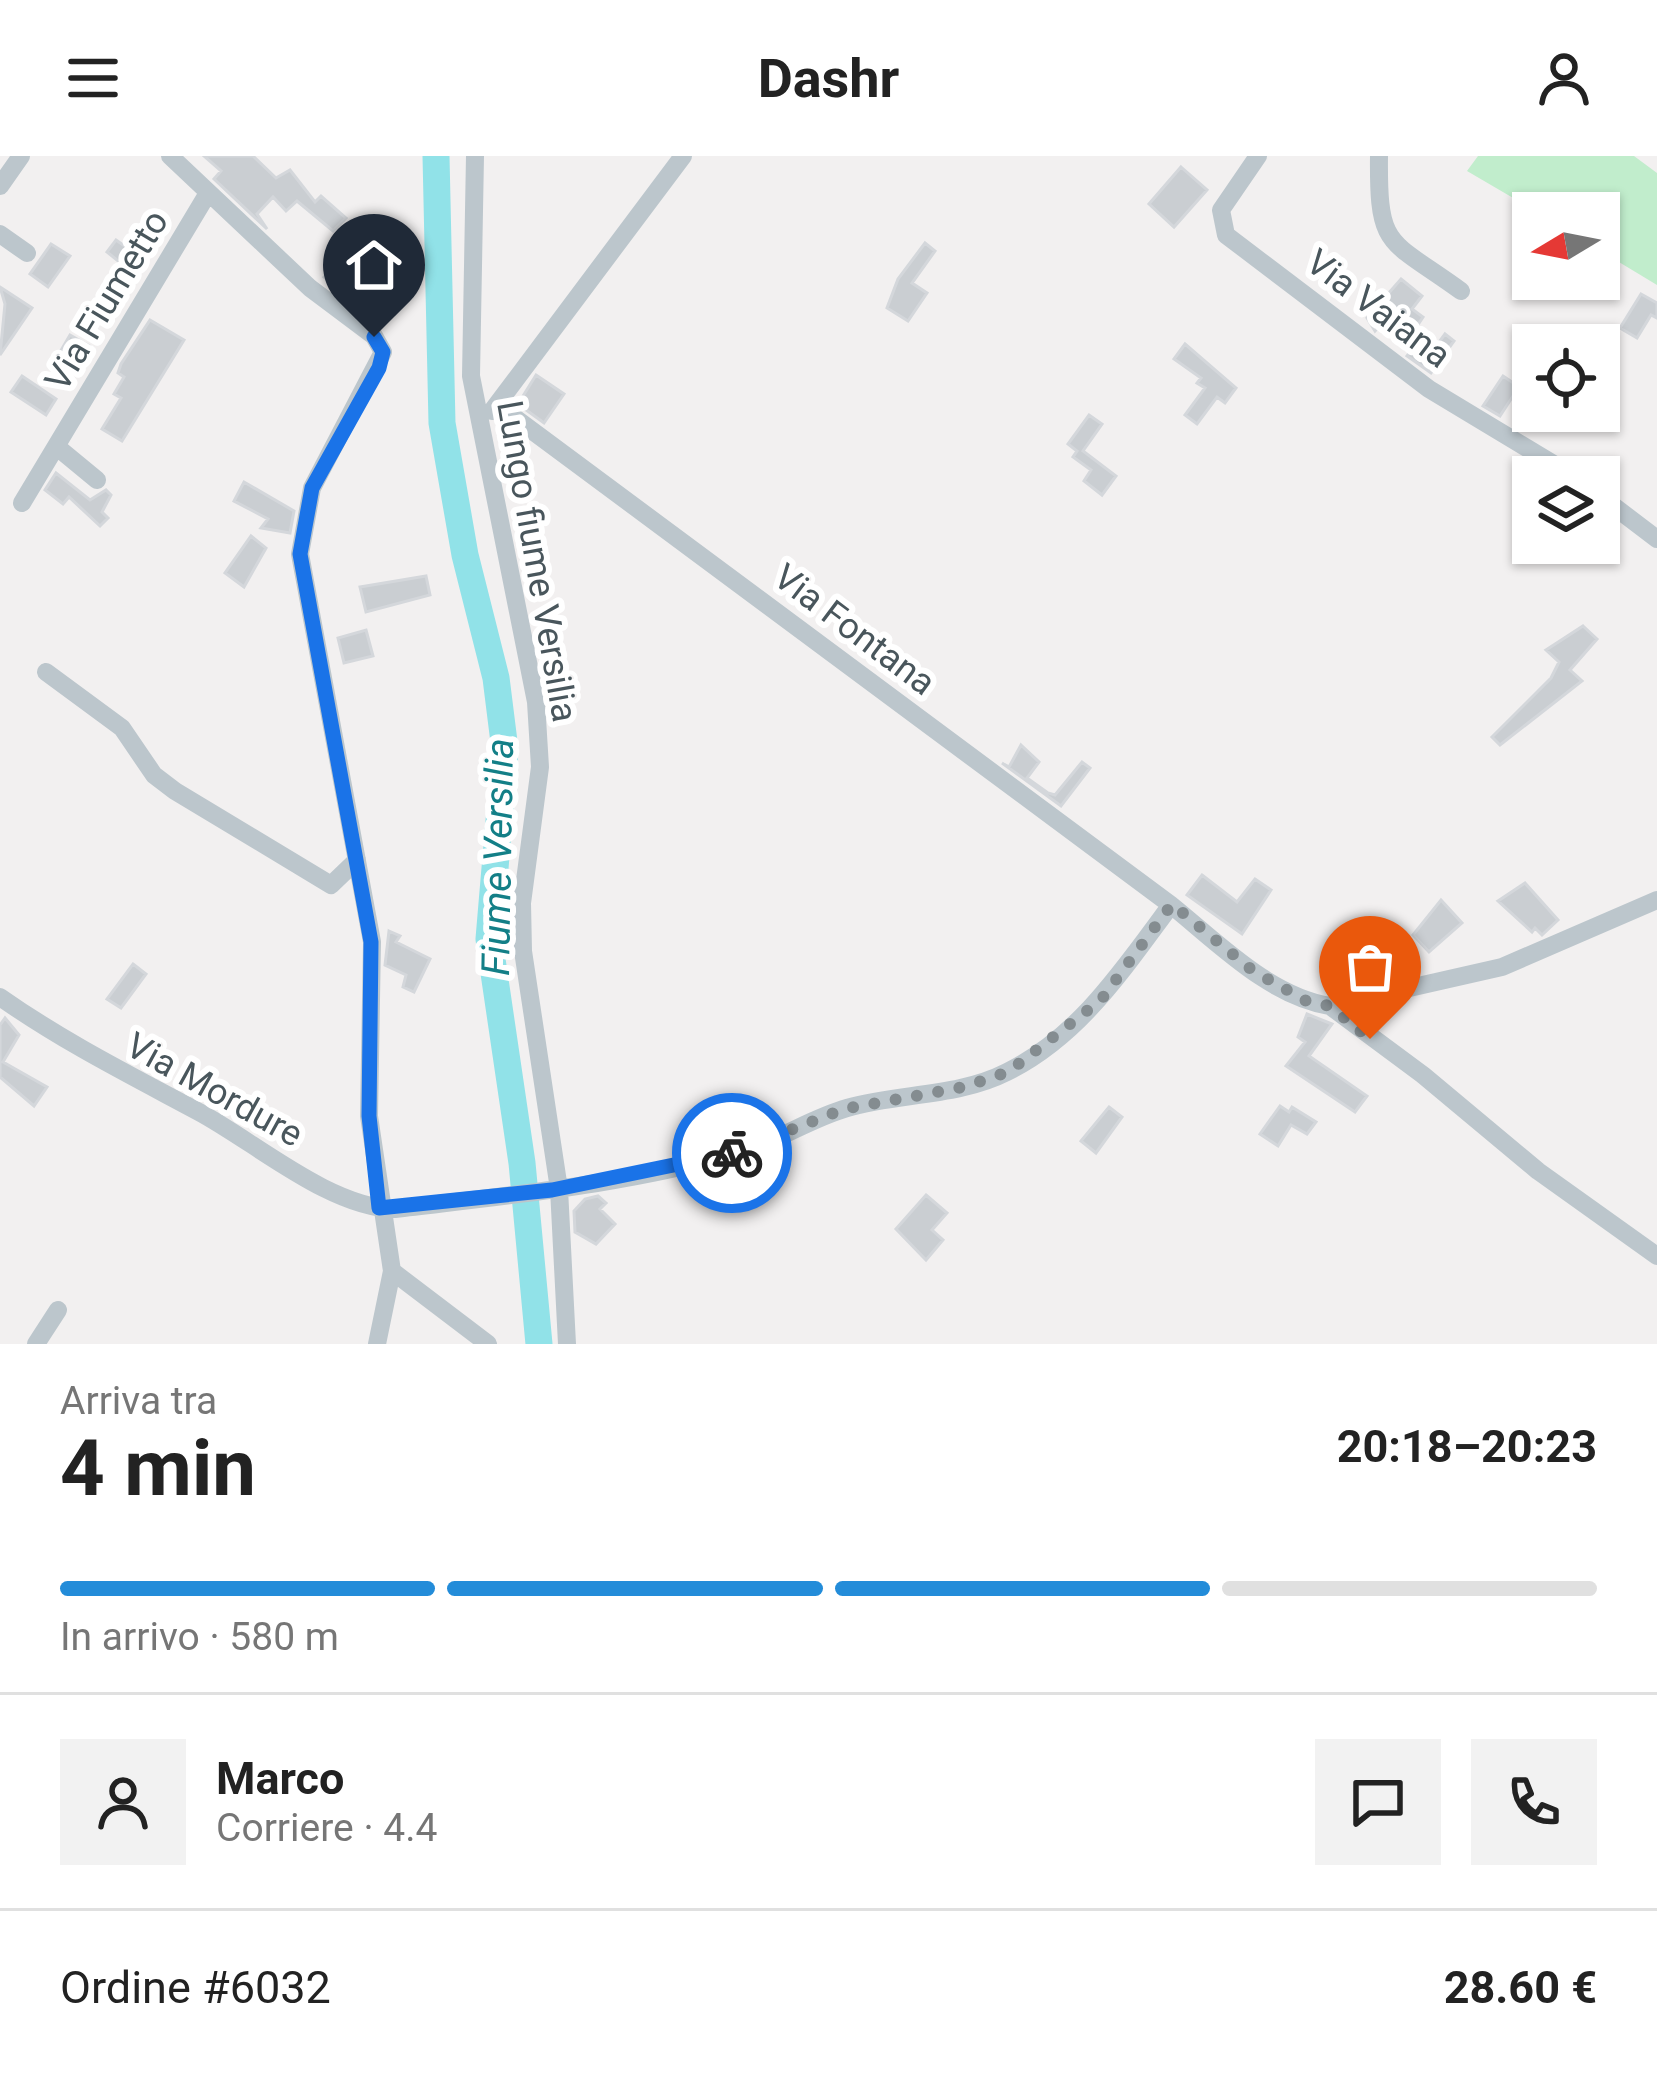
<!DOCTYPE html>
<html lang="it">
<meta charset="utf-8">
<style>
:root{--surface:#fff;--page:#f2f2f2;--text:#222;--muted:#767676;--line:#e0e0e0;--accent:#238cd9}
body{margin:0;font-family:Roboto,sans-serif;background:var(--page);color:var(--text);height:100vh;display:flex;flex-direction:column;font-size:45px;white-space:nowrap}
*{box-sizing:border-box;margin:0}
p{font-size:39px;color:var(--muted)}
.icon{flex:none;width:66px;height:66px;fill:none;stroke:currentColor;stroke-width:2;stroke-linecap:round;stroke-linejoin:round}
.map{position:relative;height:1188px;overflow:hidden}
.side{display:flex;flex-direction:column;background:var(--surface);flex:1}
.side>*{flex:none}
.needle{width:78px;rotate:260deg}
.tools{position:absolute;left:1512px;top:36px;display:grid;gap:24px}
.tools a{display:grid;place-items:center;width:108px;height:108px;border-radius:0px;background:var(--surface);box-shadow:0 3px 9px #0004;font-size:60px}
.pin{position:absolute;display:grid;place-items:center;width:102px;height:102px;color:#fff;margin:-123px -51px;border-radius:50% 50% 50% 0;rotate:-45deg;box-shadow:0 0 12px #0007}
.pin .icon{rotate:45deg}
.courier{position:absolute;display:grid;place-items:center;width:120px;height:120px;margin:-60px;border:9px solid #1a73e8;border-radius:50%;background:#fff;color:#222;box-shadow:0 3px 15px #0007}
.headline em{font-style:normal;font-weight:700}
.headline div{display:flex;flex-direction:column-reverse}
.headline{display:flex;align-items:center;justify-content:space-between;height:204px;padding:0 60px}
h1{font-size:78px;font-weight:700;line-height:90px}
.bar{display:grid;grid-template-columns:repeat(4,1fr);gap:18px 12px;align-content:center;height:144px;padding:0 60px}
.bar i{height:15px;border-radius:9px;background:var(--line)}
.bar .selected{background:var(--accent)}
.bar p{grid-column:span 4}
.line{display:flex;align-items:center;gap:30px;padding:0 60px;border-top:3px solid var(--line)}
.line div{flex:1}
.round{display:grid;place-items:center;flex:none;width:126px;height:126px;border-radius:0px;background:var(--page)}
header{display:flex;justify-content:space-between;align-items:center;height:156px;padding:0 60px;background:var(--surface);font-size:54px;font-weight:700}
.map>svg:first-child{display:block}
.green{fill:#c1edcc}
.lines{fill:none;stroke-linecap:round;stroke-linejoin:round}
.river{stroke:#91e2e8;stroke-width:27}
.building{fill:#caced2;stroke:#d4d7db;stroke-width:3}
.minor{stroke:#bcc6cc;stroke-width:18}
.done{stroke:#848c90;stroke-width:12;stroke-dasharray:0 21.6}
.route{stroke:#1a73e8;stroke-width:15}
.labels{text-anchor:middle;stroke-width:12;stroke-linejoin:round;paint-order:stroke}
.street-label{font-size:36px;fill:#49565c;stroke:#fff}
.water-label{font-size:39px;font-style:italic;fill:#137f87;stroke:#fff}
</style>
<header><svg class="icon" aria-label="menu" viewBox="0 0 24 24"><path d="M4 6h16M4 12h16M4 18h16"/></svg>Dashr<svg class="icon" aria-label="person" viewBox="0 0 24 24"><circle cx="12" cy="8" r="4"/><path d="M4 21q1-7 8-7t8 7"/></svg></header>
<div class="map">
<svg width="1657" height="1188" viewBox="0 0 1657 1188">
<rect width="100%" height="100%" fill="#f2f0f0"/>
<path class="green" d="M1478,0H1634L1657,17V129L1599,94V57H1539L1467,15Z"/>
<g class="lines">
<path class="river" d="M436,0L442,267L465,399L496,522L505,594L489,783L522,1007L539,1188"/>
</g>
<path class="building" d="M204,0H253L276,22L290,14L315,46L321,40L346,62L333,75L297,45L286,55L273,41L257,58L267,73L214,23L221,15Z
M1181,11L1207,34L1174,71L1149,48Z
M116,84L146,105L116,153L100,143L122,108L107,96Z
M341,87L349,94L338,107L368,128L355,145L324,121L335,110L327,102Z
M925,87L935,95L912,127L927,137L908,165L887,152L898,123Z
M51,88L70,100L48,131L30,118Z
M1401,123L1422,140L1412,153L1423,161L1415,173L1392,156L1375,175L1367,162Z
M0,131L32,152L0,199L5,148Z
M1641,138L1657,147V162L1651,159L1637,182L1620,172Z
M150,164L184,184L122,285L102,273L121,242L114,238L124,221L118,217L121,208Z
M1445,178L1454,185L1431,217L1407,200L1420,183L1434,193Z
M70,179L93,192L79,216L56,203Z
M1185,188L1236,232L1225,247L1217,241L1197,268L1185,259L1205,232L1197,227L1201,222L1174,203Z
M536,219L564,238L544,267L518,248Z
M22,220L56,243L46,259L11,236Z
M1503,220L1533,240V252L1513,240L1500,260L1483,250Z
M1089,259L1102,268L1083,295L1116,320L1102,339L1084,325L1091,314L1073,301L1077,295L1068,288Z
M56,317L90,344L106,334L111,339L102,356L108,362L100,370L69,341L63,348L45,334Z
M244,326L294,355L290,377L261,372L268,363L234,345Z
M251,380L266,392L244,431L225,417Z
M426,420L430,439L366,456L360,431Z
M1583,470L1597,483L1570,514L1582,525L1500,589L1492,581L1551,522L1559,506L1546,494Z
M366,474L373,500L344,507L338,482Z
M1021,589L1039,606L1027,622L1048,637L1055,639L1082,606L1090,612L1061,650L1002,607L1009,611Z
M1202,719L1237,746L1255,723L1271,734L1242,778L1187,739Z
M1525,727L1558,764L1542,779L1535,772L1532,776L1498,745Z
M1441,744L1462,767L1429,796L1413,779Z
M389,775L400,780L396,786L430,803L414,836L403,831L406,819L385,809Z
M133,808L146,818L121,852L107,843Z
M1307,858L1332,868L1309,900L1367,940L1355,956L1286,910L1305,886L1298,881Z
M5,862L19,879L3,906L47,931L34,950L0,921V869Z
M1280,950L1289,956L1292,951L1316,966L1307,978L1291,969L1278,990L1260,978Z
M1109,951L1122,961L1096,997L1081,985Z
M926,1039L947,1057L932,1074L943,1084L926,1104L896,1073Z
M598,1040L606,1047L600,1053L615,1068L596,1088L575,1076L574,1055L585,1043Z"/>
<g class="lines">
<path class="minor" d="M170,0L310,132L374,180L383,196L312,332L300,398L372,786L369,960L392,1115L377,1188
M475,0L471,220L536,546L540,611L522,747L523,795L559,1033L567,1188
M1258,0L1221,54L1226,79L1429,233L1575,321
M1379,0C1378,94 1388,82 1461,135
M0,30L21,0
M0,78L27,97
M499,250L1171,749
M492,255L683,0
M57,291L97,324
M1599,339L1657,383
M22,347L208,37
M46,516L122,572L154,619L175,635L331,729L357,704
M0,841C64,886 130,919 199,956C255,986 330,1052 395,1053C511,1039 633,1028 746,994C781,983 812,962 847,952C899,937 958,941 1007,916C1080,880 1124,812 1171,749C1217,786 1269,840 1330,850L1502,811L1657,744
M1330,850L1423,919L1538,1015L1657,1100
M392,1115L488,1188
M36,1188L58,1154"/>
</g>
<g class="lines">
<path class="done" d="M732,997L844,953L964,931L1008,916L1101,844L1172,748L1252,814L1308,846L1330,850L1370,883"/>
<path class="route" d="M374,181L383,196L379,212L312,332L300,398L371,786L369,960L379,1052L552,1034L732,997"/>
</g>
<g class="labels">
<g class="street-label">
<text transform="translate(106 144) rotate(-59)" y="13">Via Fiumetto</text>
<text transform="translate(1379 152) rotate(37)" y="13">Via Vaiana</text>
<text transform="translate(538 405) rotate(80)" y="13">Lungo fiume Versilia</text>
<text transform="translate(855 473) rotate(37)" y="13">Via Fontana</text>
<text transform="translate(215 933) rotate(29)" y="13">Via Mordure</text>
</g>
<g class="water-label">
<text transform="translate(497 701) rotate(-89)" y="14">Fiume Versilia</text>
</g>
</g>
</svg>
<div class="tools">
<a><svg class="needle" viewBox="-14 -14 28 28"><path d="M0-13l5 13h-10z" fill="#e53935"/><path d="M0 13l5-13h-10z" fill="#767676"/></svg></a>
<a><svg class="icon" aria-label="locate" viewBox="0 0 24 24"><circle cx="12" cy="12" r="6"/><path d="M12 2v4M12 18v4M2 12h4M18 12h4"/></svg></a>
<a><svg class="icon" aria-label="layers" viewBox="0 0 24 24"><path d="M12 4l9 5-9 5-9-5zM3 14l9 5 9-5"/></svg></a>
</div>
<div class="pin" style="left:1370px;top:883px;background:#ea580c"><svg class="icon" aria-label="bag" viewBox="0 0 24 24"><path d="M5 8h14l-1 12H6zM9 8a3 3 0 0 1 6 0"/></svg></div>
<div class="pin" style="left:374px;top:181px;background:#1f2937"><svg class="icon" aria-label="home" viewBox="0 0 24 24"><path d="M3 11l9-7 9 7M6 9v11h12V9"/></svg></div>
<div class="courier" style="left:732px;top:997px"><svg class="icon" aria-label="bike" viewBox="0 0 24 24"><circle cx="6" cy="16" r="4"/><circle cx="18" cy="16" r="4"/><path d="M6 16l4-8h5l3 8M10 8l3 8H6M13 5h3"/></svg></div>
</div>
<section class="side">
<div class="headline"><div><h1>4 min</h1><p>Arriva tra</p></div><em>20:18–20:23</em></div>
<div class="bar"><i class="selected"></i><i class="selected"></i><i class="selected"></i><i></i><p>In arrivo · 580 m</p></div>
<div class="line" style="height:216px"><a class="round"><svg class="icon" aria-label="person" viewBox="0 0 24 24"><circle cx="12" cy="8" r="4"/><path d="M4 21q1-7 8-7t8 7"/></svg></a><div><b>Marco</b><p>Corriere · 4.4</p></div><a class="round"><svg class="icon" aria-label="chat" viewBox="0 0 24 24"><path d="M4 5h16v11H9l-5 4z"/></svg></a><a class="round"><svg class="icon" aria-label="phone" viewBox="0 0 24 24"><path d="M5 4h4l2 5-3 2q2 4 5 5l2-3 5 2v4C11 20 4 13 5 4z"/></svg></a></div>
<div class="line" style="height:156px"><div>Ordine #6032</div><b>28.60 €</b></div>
</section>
